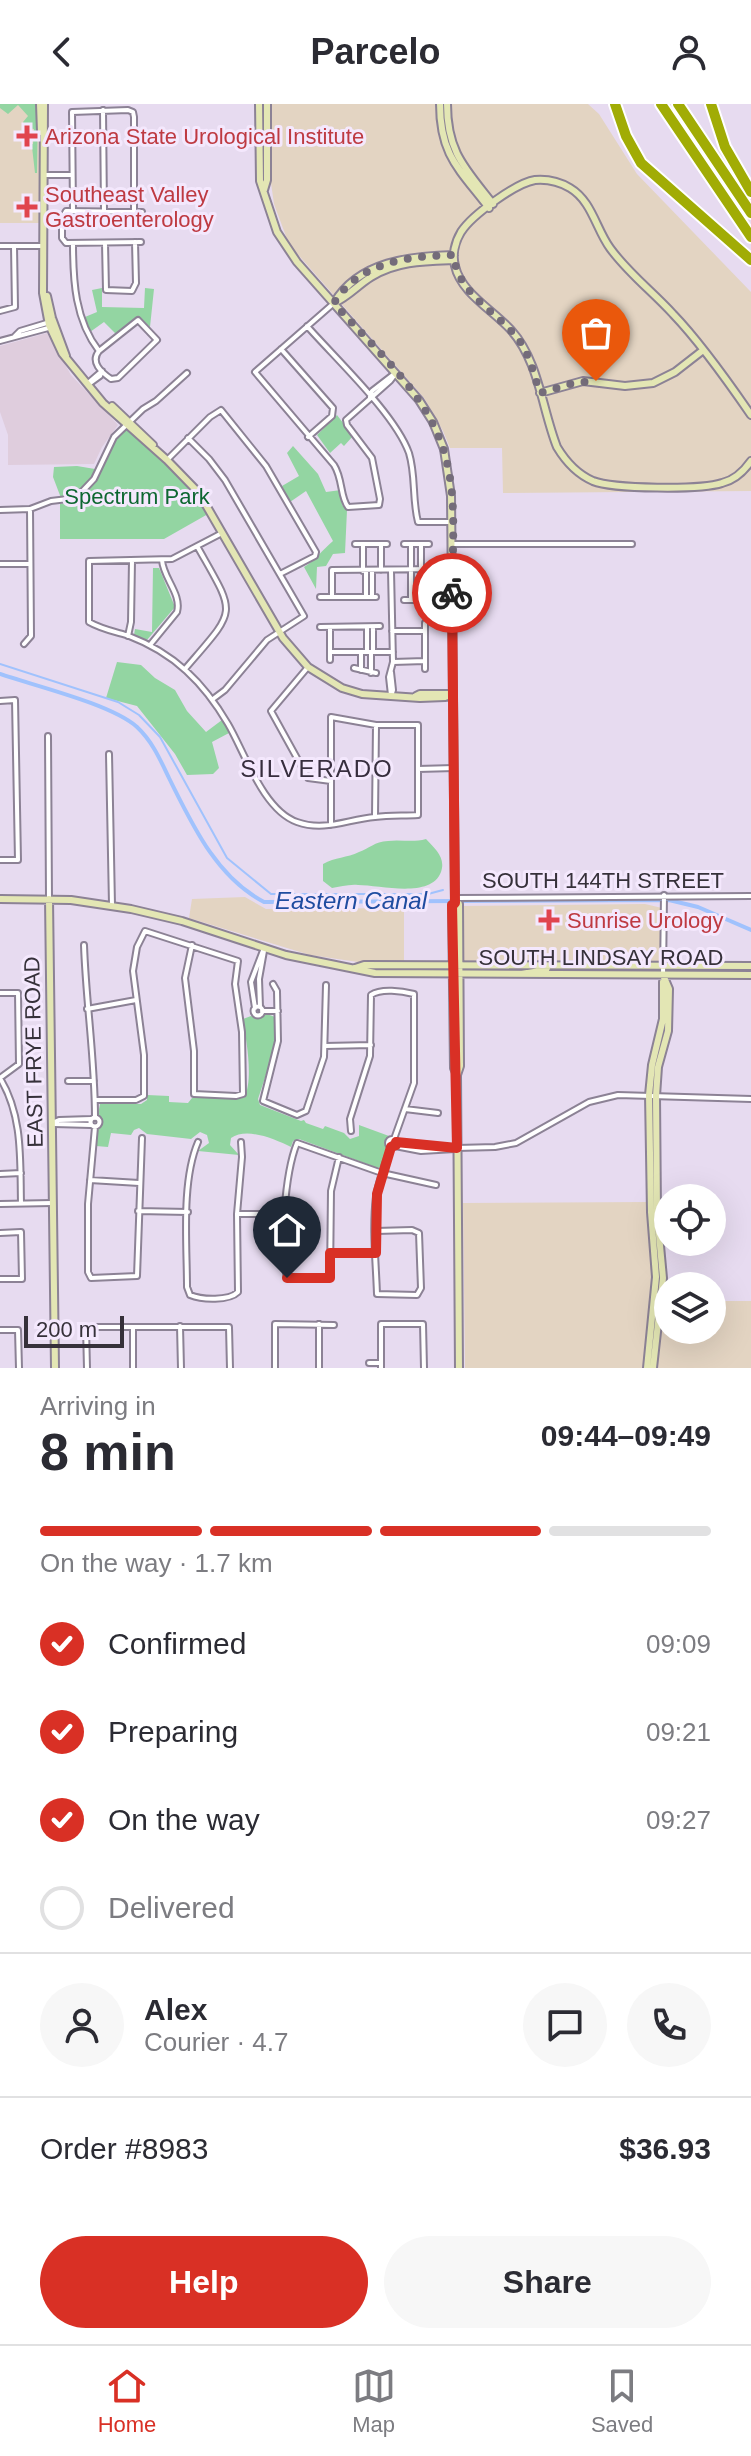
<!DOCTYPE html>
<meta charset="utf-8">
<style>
:root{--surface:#fff;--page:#f7f7f7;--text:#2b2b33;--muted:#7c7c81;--line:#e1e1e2;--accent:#d93025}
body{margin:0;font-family:Arial,sans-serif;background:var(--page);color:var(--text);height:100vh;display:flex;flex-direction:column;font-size:30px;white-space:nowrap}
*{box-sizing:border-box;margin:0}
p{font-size:26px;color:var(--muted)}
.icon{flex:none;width:44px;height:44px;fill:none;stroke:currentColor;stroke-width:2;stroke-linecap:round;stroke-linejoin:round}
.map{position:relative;height:1264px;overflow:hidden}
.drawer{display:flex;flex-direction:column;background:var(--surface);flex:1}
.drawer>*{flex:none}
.fabs{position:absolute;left:654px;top:1080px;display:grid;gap:16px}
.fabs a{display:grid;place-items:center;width:72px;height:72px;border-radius:50%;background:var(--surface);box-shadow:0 8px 32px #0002;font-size:40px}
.scale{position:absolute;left:24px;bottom:20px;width:100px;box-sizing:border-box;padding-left:8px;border:4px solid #36313a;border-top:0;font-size:22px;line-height:28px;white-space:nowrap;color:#36313a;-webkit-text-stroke:6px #f4e8fd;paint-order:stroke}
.pin{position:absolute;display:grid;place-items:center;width:68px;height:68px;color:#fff;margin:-82px -34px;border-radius:50% 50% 50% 0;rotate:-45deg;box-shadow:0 0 8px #0007}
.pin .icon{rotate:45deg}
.courier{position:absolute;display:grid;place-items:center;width:80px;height:80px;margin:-40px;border:6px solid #d93025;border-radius:50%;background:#fff;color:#222;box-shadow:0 2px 10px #0007}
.headline em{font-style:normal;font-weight:600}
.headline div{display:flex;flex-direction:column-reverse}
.headline{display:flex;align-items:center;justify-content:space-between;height:136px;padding:0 40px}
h1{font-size:52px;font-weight:600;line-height:60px}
.bar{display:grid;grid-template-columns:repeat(4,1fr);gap:12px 8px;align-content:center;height:96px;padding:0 40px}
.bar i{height:10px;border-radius:6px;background:var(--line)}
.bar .selected{background:var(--accent)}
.bar p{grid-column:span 4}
.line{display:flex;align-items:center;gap:20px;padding:0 40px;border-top:2px solid var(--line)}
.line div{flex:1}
.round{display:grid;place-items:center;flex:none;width:84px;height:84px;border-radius:42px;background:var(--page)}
ol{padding:0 40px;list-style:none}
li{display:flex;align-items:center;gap:24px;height:88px}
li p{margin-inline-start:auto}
li .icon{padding:8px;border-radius:50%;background:var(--accent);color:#fff;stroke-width:4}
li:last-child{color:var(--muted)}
li i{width:44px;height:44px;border:4px solid var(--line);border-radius:50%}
.primary-button{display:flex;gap:16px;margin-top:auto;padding:16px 40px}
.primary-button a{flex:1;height:92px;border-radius:48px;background:var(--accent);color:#fff;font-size:32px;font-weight:600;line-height:92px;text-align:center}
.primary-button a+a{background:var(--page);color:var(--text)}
header{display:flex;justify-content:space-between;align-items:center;height:104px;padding:0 40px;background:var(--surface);font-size:36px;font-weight:600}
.tab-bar{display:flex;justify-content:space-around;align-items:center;height:112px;border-top:2px solid var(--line);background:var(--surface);font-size:22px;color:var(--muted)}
.tab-bar a{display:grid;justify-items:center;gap:4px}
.tab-bar .selected{color:var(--accent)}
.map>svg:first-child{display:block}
.commercial{fill:#e3d4c2}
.education{fill:#dfcddd}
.green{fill:#93d5a2}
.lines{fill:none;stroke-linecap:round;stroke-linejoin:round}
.stream{stroke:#a0c2fd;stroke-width:2}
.canal{stroke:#a0c2fd;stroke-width:4}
.street-casing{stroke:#8c8295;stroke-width:8}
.secondary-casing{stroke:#8c8295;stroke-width:10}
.highway-casing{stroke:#fff;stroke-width:14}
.street{stroke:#fff;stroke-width:4}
.secondary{stroke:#e3e6b4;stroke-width:6}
.highway{stroke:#a1ac05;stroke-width:10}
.done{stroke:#746c7a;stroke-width:8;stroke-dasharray:0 14.4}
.route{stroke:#d93025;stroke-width:10}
.health-dot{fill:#e0444e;stroke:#f4e8fd;stroke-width:3}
.labels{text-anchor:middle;stroke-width:6;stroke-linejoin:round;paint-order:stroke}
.health-label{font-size:22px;fill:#be3a42;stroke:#f4e8fd;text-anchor:start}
.park-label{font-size:22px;fill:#0d6731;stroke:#f4e8fd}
.street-label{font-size:22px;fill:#36313a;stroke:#f4e8fd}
.neighbourhood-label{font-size:24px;letter-spacing:2px;fill:#372e3e;stroke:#f4e8fd}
.water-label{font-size:24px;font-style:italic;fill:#1f4ca0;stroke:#f4e8fd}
</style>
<header><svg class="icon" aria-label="back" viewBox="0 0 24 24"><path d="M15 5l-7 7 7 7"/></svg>Parcelo<svg class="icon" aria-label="person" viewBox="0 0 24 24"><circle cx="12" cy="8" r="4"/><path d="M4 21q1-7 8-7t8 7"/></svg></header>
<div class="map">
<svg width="751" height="1264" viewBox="0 0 751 1264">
<rect width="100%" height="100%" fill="#e7dbf0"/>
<path class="commercial" d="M0,0H38L40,119H0Z
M272,0H588L599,10L637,70L751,188V387L503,389L502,344H450L443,327L424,294L294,146L287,135L274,100L270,72Z
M245,793L266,805L404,804V857L397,861L365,859L310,851L189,814L192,795Z
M645,800L662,804L659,858L467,859L463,857L461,802Z
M648,1098L653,1154L652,1197H668V1226H712V1197H751V1264H465L463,1099Z"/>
<path class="education" d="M47,229L71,271L118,321L102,343L94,360L8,361V331L0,308V242Z"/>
<path class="green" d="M0,0H38L37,69H35L32,43L25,42V40H33L34,25L26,24L23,18L28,12L18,1L8,10L0,4Z
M102,184V203L144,204L145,184L154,185L150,223L141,214L136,213L116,230L104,218L90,228L85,213L97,208L92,186Z
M337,311L353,332L344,342L341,339L330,349L317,331Z
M126,324L190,383L208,410L164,435H60V400C93,397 97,371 110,345C114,337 120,331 126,324Z
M293,342L318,370L326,388L341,386L342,401L347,406L345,449L333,450L326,462L317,463L316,485L304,463C316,456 322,446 333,437L306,387L290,398L282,382L299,372L287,349Z
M77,362L95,365C88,382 80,391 61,394L53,373L54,363Z
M153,464H159L175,503L147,536L134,531L135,525L152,528Z
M117,558L141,561L155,574L175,586L187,607L206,628L222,616L229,629L212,638L219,664L213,670L187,671L175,650L137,602L106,594Z
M426,735C435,745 446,753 441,768C431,795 380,781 358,781C349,780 340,783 332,784L323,777V760C335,753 347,754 359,748C370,744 374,738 388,737C401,735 412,739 426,735Z
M267,910L275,913V943L258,995L260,1001L301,1017L304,1016L306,1019L323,1025L325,1022L344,1029L350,1035L359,1032V1021L389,1032L384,1039L387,1045L381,1062L378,1064L299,1035L293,1037L291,1043C274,1035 247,1023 231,1034L230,1041L239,1051L198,1047L209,1039L207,1031L200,1028L191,1035L147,1030L139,1024L134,1026L131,1031L111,1029L108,1043L96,1042L98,1026L102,1019L98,1010L100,1000H141L147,996V991L169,992V998L188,999L192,994H244C254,975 246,936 243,915L251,912L258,915Z"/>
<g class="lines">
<path class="stream" d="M0,560L118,598L139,611L160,633L227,754L271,790H428L443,786"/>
<path class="canal" d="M0,570C35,582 111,600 137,623C152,637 160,655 169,674C192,720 216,773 264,798L669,796L698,803L751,826"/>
<g class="street-casing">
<path id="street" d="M103,6L104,107
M45,71H72
M73,107L72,8L128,6L133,8L134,13V107
M195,125V116
M141,138L66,139L62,134V114L66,107L142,108
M73,139C73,177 75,216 99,247C90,258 101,268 111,275L118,274L157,236L138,216L99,247
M105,139L106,186L132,187L136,179L135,138
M0,142H43
M334,199L255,268L334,361C343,375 340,393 348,403L379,401L380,395L372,354L347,321L346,316L390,277L396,269
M0,207L15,203L14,142
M307,222C336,255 395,310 409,349C416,372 412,395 418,418H451
M15,232L20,227L50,218
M0,237L52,223
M281,245L333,304L332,312L308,333
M88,279L102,267
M89,280L100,272L102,267
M370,293L372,287L394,270
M188,334L209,355L225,376L304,512L267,536L225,586L213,595
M167,356L210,313L221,306L266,362L316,448L315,452L280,470
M0,406L30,405L51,397L76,394L94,375L114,333L143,305L156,297L187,269
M222,429L172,455L89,457V518C101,525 116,528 129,532C174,549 204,579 228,620C245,649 263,706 297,718C325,728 348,715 375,713C390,711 404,712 418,711V621H376L331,613V721
M355,440H387
M381,440V466
M404,440H429
M411,440V496
M421,440V496
M452,440H632
M363,441V467
M0,460H30
M366,467V492
M372,467V493
M425,467L428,469H442L445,467
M320,493H376
M332,493V466L442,465L452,467
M404,496H428
M425,519V565
M320,523L380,522
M367,523V548
M373,523V548
M392,527H425
M128,532L131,518L132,457
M24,540L31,532L30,405
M150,541L177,508C182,490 163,474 162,456
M330,548H393
M361,548V566
M371,548V569
M330,556V524
M393,558L425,557
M308,563L271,607L308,674L331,677
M354,564L376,569
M185,565C238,503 237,513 197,442
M391,591L389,573L393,558L391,467
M391,592L393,586L391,568
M0,597L15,596L18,756H0
M48,632L49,795
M109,650L112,801
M418,665L454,664
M375,713L376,621
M455,794L751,792
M84,841C86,899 95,955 95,1014
M663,871L664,791
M273,880L277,887L278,937L263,997L297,1011L306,1007L324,953L326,881
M0,889H18L19,960L0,974
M253.5 907a4.5 4.5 0 1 1 9 0a4.5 4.5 0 1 1-9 0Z
M260,903L259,875L264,847
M255,904L251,878L264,844
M87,905L136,896
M262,907H278
M325,942L371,941
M0,974C23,1012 20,1055 21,1099
M68,977H94
M95,996H136L144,992V951L133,867L137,843L145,827L238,857L235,880L242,928L243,990L236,992L194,990V947L185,874L192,841
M405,1005L438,1009
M90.5 1018a4.5 4.5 0 1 1 9 0a4.5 4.5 0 1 1-9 0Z
M52,1019L59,1016L91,1015
M54,1020L91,1021
M95,1023L88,1100V1168L91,1174L137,1172L142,1034
M351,1027L350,1015L370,952L371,891C381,884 402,887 414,890V979L394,1035
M388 1039a4 4 0 1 1 8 0a4 4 0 1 1-8 0Z
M198,1038C181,1078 187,1140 187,1183L190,1191C202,1196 229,1197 238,1188L237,1110L242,1053L241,1038
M396,1038L457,1044L495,1043L516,1039L589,998L618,991L751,995
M395,1042L421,1047L455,1045
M339,1053L331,1087L330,1174H287C279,1143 285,1069 297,1039L382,1069L436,1081
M0,1070L21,1069
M90,1076L139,1079
M0,1100L52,1099
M138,1107L188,1108
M237,1110H285
M376,1127L412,1126L419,1129L421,1184L417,1191L377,1190C376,1159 372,1124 376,1093C379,1075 385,1059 391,1043
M0,1129L21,1128L22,1175H0
M330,1149H376
M319,1220V1264
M180,1222L181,1264
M133,1223V1264
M0,1226H18L19,1264
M369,1259H381
M87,1264L86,1223H229L230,1264
M275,1264V1220L334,1221
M381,1264V1220H423L424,1264"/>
</g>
<g class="secondary-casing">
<path id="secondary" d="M40,0L41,28
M44,0L43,189L49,221L62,249L103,299L167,356L199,389L283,534L308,563L342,584L362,590L420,594L445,593L453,590
M259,0L260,77L277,128L297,158L419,296L433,318L444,345L451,392L455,799L459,800L460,962L457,971
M440,0C440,51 459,65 489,104
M447,0C447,48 465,64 493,100
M264,86L267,76V0
M47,192L52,214L66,252
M334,199C359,157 411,152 454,151
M334,199C348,193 358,181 371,173C396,157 426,157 454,156
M540,289L583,277L625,282L653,279L675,268L702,247
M112,302L153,341
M751,311C729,279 699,237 673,210C652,187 628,169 610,144C596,125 592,97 570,84C560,78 547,75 535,76C516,79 472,111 461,128C455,138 452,151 455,162C461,189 493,206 511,226C539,257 542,305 557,343C566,358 577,370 593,377C613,385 701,386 722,379C735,376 744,367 751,357
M416,592L420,590H452
M0,795L71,796L131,805L182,817L286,851L375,869L751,871
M49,795L55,1264
M455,799L452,801L454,964L457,971L459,1264
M355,864L364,861L751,862
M522,870L546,866L548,862
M647,1264L656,1173L651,1108L649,991L652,961L663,915V878
M653,1264L663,1174L657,1109L656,992L658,963L668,927L669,885L663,871"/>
</g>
<g class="highway-casing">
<path id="highway" d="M615,0L626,32L641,59L751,156
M661,0L751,133
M678,0L751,109
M711,0L725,43L751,88"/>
</g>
<use href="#street" class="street"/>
<use href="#secondary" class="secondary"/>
<use href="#highway" class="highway"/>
</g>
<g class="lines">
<path class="done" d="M452,489C452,447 457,400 447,359C433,294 376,247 334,199C359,157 411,152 454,151C456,189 498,208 519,236C530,252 534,271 540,289L574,279L596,277"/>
<path class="route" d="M287,1174H330V1149H376L377,1090L391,1043L396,1041V1038L457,1044L452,801L455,799L452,489"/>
</g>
<g class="health-dot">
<path d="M23 20h8v8h8v8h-8v8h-8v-8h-8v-8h8z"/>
<path d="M23 91h8v8h8v8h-8v8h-8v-8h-8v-8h8z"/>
<path d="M545 804h8v8h8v8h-8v8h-8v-8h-8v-8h8z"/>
</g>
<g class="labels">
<g class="health-label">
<text x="45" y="40">Arizona State Urological Institute</text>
<text x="45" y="98">Southeast Valley<tspan x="45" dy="25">Gastroenterology</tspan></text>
<text x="567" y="824">Sunrise Urology</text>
</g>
<g class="park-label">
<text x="137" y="400">Spectrum Park</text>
</g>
<g class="street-label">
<text x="603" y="784">SOUTH 144TH STREET</text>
<text x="601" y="861">SOUTH LINDSAY ROAD</text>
<text transform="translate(33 948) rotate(-91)" y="8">EAST FRYE ROAD</text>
</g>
<g class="neighbourhood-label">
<text x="317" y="673">SILVERADO</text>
</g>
<g class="water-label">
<text x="351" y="805">Eastern Canal</text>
</g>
</g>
</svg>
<div class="fabs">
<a><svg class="icon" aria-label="locate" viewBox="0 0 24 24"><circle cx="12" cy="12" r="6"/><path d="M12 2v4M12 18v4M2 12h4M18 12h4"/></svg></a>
<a><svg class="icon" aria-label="layers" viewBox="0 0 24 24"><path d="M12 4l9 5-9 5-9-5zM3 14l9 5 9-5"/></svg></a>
</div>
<div class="scale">200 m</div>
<div class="pin" style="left:596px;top:277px;background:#ea580c"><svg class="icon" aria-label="bag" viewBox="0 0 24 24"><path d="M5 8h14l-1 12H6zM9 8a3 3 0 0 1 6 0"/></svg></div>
<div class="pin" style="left:287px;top:1174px;background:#1f2937"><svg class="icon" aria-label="home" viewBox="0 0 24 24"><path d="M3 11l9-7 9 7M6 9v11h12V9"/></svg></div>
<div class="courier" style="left:452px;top:489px"><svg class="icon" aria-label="bike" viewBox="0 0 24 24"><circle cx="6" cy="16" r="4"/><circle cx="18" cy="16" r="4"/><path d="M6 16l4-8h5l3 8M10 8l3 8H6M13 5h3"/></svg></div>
</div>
<section class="drawer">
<div class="headline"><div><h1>8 min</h1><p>Arriving in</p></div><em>09:44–09:49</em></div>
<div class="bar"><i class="selected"></i><i class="selected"></i><i class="selected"></i><i></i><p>On the way · 1.7 km</p></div>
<ol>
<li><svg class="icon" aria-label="check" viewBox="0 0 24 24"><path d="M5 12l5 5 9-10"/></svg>Confirmed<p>09:09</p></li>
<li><svg class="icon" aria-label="check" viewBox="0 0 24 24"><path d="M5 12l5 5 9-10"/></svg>Preparing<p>09:21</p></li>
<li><svg class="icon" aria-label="check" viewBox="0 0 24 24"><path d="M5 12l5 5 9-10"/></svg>On the way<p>09:27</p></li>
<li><i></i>Delivered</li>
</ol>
<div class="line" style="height:144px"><a class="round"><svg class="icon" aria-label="person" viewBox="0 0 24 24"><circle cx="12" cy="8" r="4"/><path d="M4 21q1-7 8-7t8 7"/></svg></a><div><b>Alex</b><p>Courier · 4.7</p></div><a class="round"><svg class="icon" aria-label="chat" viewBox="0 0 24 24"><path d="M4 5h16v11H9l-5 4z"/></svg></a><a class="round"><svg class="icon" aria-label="phone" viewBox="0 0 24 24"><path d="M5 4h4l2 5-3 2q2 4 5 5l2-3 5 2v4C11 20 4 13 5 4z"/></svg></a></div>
<div class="line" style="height:104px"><div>Order #8983</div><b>$36.93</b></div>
<div class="primary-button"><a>Help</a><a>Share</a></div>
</section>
<nav class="tab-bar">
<a class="selected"><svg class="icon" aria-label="home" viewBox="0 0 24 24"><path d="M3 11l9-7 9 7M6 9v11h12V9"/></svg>Home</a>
<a><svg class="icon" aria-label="map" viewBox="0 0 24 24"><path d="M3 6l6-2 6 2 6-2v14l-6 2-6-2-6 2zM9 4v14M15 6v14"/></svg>Map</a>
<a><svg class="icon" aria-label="saved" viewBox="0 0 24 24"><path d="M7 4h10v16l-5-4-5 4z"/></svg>Saved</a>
</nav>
